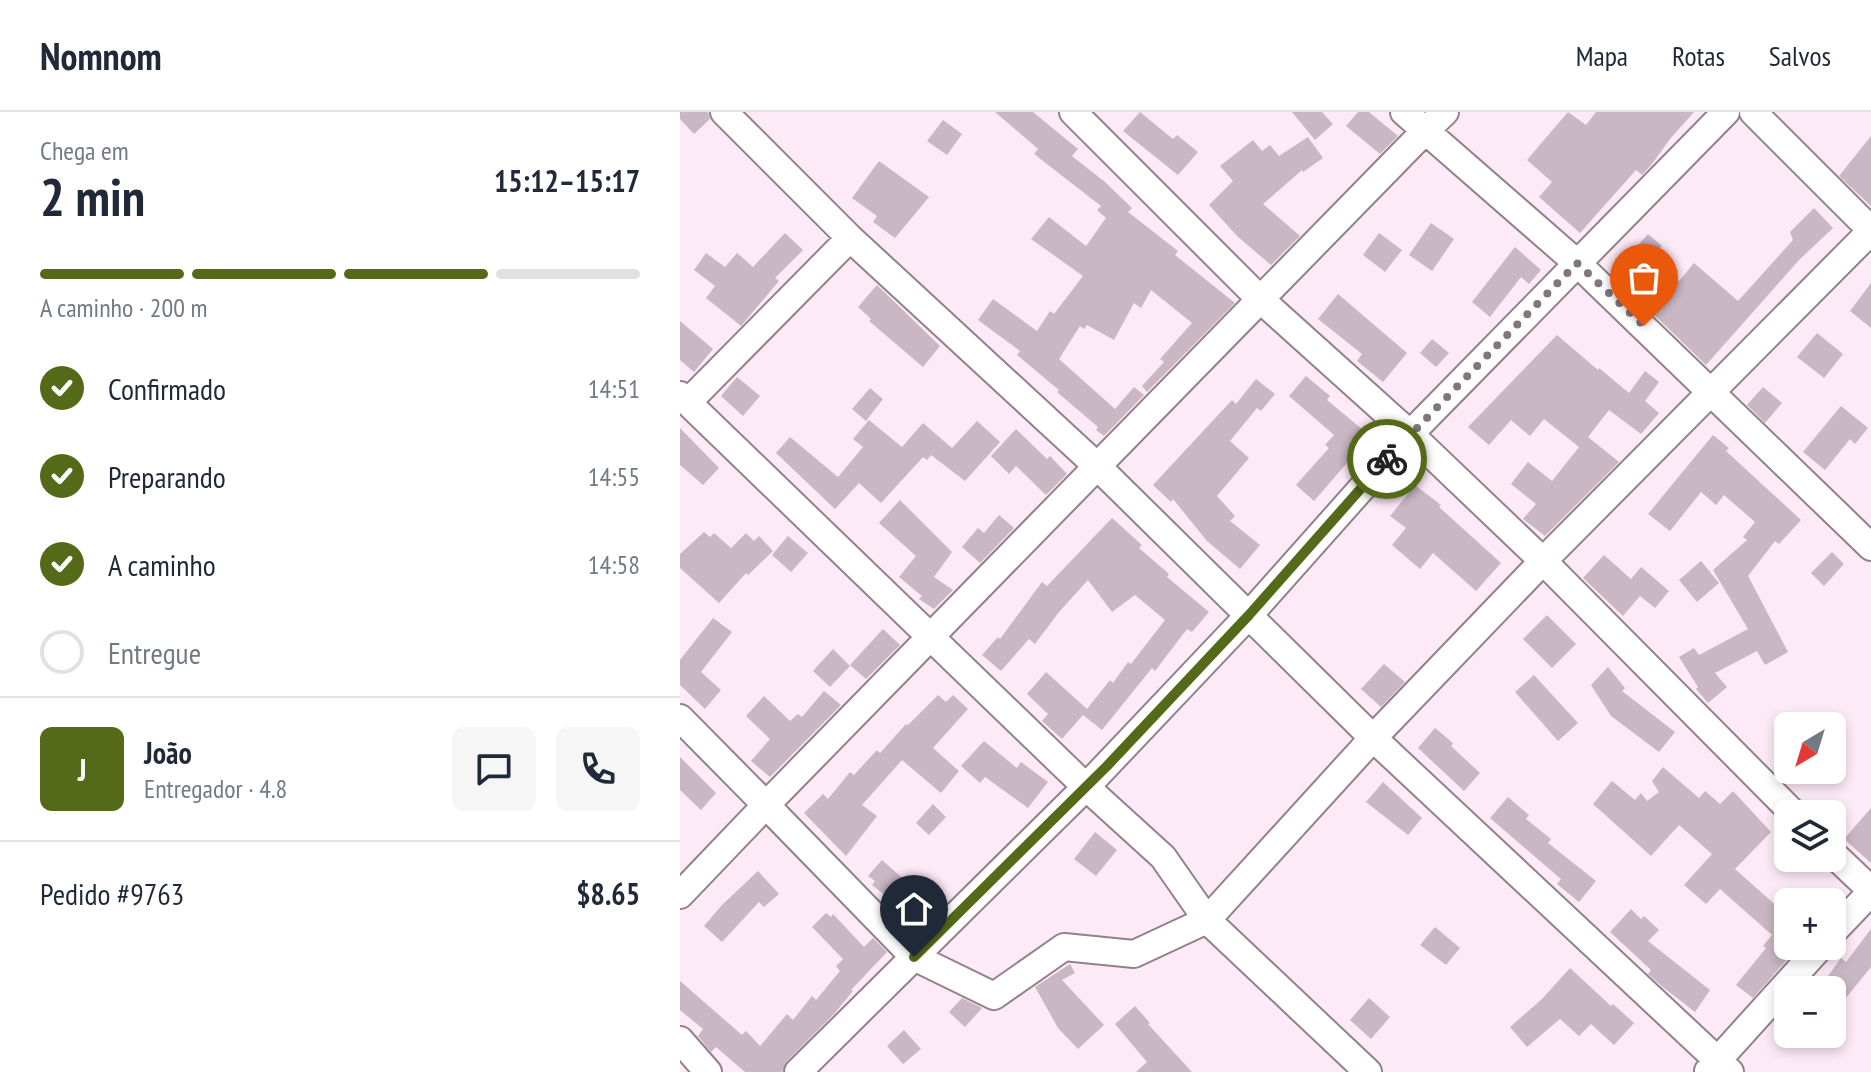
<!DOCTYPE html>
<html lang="pt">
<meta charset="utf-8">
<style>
:root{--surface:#fff;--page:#f6f6f7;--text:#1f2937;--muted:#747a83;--line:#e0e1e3;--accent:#556a19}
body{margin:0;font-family:"PT Sans Narrow",sans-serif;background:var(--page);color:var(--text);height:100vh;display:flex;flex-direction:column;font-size:30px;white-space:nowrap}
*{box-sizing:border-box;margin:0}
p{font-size:26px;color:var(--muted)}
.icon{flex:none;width:44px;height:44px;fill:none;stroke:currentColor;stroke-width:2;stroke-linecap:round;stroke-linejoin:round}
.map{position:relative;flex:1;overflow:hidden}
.sheet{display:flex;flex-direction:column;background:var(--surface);width:680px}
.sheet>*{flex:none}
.needle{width:52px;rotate:218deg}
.buttons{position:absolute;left:1094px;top:600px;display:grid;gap:16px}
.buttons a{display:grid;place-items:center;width:72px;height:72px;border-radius:12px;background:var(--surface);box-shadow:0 4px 12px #0003;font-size:40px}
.pin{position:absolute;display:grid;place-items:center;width:68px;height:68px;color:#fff;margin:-82px -34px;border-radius:50% 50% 50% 0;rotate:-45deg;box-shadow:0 0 8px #0007}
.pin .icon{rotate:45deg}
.courier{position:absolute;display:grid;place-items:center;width:80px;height:80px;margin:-40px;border:6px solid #556a19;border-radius:50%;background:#fff;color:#222;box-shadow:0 2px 10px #0007}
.headline em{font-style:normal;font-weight:600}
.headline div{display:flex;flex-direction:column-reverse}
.headline{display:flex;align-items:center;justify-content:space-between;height:136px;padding:0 40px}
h1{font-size:52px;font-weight:600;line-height:60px}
.bar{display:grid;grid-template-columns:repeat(4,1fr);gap:12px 8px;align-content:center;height:96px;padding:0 40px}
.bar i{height:10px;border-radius:6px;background:var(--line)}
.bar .selected{background:var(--accent)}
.bar p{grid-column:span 4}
.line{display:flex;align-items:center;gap:20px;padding:0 40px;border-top:2px solid var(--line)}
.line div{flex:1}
.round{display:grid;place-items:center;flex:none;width:84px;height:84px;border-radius:12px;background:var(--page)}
ol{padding:0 40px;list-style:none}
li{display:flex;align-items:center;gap:24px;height:88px}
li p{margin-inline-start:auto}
li .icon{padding:8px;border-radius:50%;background:var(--accent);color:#fff;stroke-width:4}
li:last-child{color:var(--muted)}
li i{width:44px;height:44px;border:4px solid var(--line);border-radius:50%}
header{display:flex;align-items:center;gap:48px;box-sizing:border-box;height:112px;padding:0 40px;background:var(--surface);border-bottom:2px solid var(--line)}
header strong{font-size:38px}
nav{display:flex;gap:44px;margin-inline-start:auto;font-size:28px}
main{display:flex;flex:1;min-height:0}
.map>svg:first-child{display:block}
.building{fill:#c9b7c3}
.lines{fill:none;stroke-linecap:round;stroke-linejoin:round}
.street-casing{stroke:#92818d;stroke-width:30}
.street{stroke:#fff;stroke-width:26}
.done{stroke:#81767d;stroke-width:8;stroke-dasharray:0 14.4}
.route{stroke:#556a19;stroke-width:10}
</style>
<header>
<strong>Nomnom</strong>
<nav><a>Mapa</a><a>Rotas</a><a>Salvos</a></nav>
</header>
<main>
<section class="sheet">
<div class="headline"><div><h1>2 min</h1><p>Chega em</p></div><em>15:12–15:17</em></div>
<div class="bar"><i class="selected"></i><i class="selected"></i><i class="selected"></i><i></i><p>A caminho · 200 m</p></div>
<ol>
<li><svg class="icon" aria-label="check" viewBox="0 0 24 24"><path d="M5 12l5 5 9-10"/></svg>Confirmado<p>14:51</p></li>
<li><svg class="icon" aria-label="check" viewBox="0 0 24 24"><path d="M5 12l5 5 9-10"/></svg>Preparando<p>14:55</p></li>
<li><svg class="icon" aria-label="check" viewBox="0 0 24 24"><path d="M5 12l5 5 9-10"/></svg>A caminho<p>14:58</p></li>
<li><i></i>Entregue</li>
</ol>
<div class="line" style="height:144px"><b class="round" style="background:var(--accent);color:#fff">J</b><div><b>João</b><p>Entregador · 4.8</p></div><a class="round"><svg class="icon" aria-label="chat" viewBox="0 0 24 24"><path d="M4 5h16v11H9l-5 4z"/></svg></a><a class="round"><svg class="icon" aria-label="phone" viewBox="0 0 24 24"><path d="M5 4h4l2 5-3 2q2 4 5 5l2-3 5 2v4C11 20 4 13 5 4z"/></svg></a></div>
<div class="line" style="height:104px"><div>Pedido #9763</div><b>$8.65</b></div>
</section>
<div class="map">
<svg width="1191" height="960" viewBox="0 0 1191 960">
<rect width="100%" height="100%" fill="#fdeaf7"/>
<path class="building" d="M0,0H28L30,7L14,22L0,7Z
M315,0H353L398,37L392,44L425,70L452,96L448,100L498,139L495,143L555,191L467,280L462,274L484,250L480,247L512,211L471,178L461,196L454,191L434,228L407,213L404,217L400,214L379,247L435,297L454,275L464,283L424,324L416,318L418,315L377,280L379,278L337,243L340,239L298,208L313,187L357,219L370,199L374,202L403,164L351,127L369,105L406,134L426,106L417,98L421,94L354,42L358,37Z
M460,0L493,27L497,23L518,40L498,63L443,19Z
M612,0H642L653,12L635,28Z
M678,0H689L718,24L700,42L666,14Z
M888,0L906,13L916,0H1014L990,27L972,52L962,63L956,58L900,121L859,85L872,70L847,48Z
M263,8L282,22L267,43L247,29Z
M1191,24V94L1159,64Z
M628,25L643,46L623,60L622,58L583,92L620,124L591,153L557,124L529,93L553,69L540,54L573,28L582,39L590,33L599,44Z
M199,49L249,85L215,126L193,110L197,104L172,86Z
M1134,96L1153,116L1119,148L1026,253L963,192L991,161L999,169L1014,151L1058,189L1113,128L1110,120Z
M751,111L774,127L752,159L729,143Z
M105,121L123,138L95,166L99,169L61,214L26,186L35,174L14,158L26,141L45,155L57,141L73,155Z
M699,121L722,138L705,160L683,143Z
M968,122L982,134L963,154L950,142Z
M835,135L861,158L849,172L841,165L810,205L792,190Z
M1191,171V216L1170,199Z
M197,173L260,234L243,255L189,209L191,207L178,195Z
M658,182L727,241L703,270L677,249L682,242L638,207Z
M0,209L33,237L14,260L0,248Z
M1137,221L1163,242L1144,266L1117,245Z
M877,223L918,258L919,256L949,281L965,259L979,270L965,289L979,301L961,322L929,298L908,325L939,350L865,424L843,407L856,392L831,372L848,350L872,369L899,335L864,307L850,324L831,308L809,333L788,315Z
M752,227L769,241L756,255L740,241Z
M626,264L650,284L647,288L694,327L671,354L667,351L634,389L616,373L649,336L645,333L654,323L609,284Z
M57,265L80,284L63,304L41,284Z
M576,267L595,282L581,299L577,296L550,329L569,346L537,384L555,404L550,409L580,433L560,457L527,429L493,387L491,390L473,373L552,288L556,292Z
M1083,275L1102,291L1085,311L1067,293Z
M190,276L203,287L186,309L172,297Z
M1161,294L1188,316L1175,332L1170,327L1145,358L1123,340Z
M189,308L222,335L243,311L272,336L297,309L320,330L285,369L251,343L247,348L243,345L201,391L179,371L155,397L96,341L110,325L158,365L183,335L173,327Z
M0,316L39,356L23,373L0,353Z
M336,317L367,347L370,344L387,362L366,383L336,354L329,362L311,344Z
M1033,323L1049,336L1046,339L1121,408L1099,432L1095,429L1068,464L1108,540L1085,553L1077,539L1035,561L1047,575L1028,591L1016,577L1018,575L999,545L1014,536L1019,543L1068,517L1033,458L1067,428L1063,425L1075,410L1044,383L1036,393L1021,380L990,419L968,402Z
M735,373L761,393L759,395L821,451L796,479L753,441L740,457L712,433L726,416L710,404Z
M220,388L272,440L254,465L273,478L254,497L239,487L242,484L219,465L236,444L199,411Z
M319,403L334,416L300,451L282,435L298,416L304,421Z
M432,406L462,433L459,436L489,462L487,465L529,500L512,520L507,517L475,559L472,556L422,618L403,603L382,627L362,609L368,602L347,582L366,560L407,597L430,568L433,571L448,550L451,552L485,508L455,483L432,500L408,468L379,500L355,532L349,527L321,559L302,543L318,525L320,527L362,470L367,474Z
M24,420L30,425L34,421L51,436L66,421L74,429L79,424L93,439L68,463L66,461L39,491L0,456V442Z
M108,424L128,441L111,460L92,443Z
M1152,440L1164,452L1144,474L1131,461Z
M924,443L951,467L961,455L989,479L975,496L960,484L943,504L903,466Z
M1021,449L1039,471L1017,490L999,468Z
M867,503L896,532L872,556L843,527Z
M33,506L52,520L21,560L41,578L25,597L0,573V548Z
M203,517L220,533L186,567L170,553Z
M153,537L170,554L150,575L133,559Z
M704,552L725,570L701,595L681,577Z
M928,555L945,576L942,579L995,620L979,640L931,604L911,573Z
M854,563L898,611L878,629L835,580Z
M144,579L161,593L90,665L71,649L90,627L66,604L84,584L110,609L118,602L122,605Z
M258,583L266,590L273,583L288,597L253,636L279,659L261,681L222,648L182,693L197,704L166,744L124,701L143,682L148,687L170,660L174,663L197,638L200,641L226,612L228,613Z
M755,616L773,631L771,634L800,661L784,679L738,636Z
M304,629L337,656L341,650L368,670L348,696L305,665L300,671L281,654Z
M0,645L36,681L21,698L0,678Z
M983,655L1019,686L1025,679L1040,692L1053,679L1091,720L1055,757L1108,804V834H1119L1073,886L1056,873L1086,836L1083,834L1092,823L1040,777L1026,792L1004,773L1032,742L999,713L971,744L913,692L932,669L955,688L961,681L967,689L979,680L972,669Z
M703,670L742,706L728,723L686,690Z
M828,685L849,703L846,707L871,727L868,731L916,769L899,790L877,772L881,767L810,706Z
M253,692L266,705L249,723L236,711Z
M1191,696V751L1164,727Z
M415,720L437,738L416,764L394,747Z
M202,748L248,789L233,805L192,773L195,769L188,764Z
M78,759L99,782L84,795L79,790L42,830L24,814L42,793Z
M951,797L961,807L964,804L979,818L968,829L1030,878L1015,900L984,876L968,862L971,858L930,820Z
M146,801L151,805L153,802L184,835L193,826L207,840L171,878L173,879L154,902L107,949L102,960H65L36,935L31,940L18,924L23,917L0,898V869L62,923L66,919L80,934L107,902L113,908L132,884L136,888L160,859L156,854L163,847L132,815Z
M755,815L780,836L766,853L740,833Z
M1191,817V855L1152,903V878H1138L1161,846L1166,850Z
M390,852L395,861L382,868L424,913L398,937L378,916L355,875Z
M890,856L931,894L933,892L954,911L934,933L911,912L899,924L880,907L847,935L830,915L862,887Z
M282,886L302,896L285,915L269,900Z
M689,886L710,905L691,927L670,908Z
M455,894L470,911L468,912L512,960H456L467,950L435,912Z
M224,918L241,937L223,952L207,934Z"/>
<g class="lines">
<g class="street-casing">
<path id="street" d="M44,0L170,126L417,354L693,626L863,449L730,322L569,503L406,675L234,845L86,693C305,468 525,244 744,20L765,0
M393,0L580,187L730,322L1046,0
M724,0L897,151L1191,435
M1073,0L1191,118
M0,283L406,675L483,745L527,808L688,960
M8,290L170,126
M0,606L86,693L0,783
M1114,702L863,449L1191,119
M1152,741L1191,778
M1152,821L1191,780
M0,928L28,960
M1028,959L1141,834
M118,960L234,845L314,884L384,835L454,842L527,808L693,626L1050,960"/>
</g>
<use href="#street" class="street"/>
</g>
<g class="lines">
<path class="done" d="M707,347L897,151L964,214"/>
<path class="route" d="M234,845L427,654L569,503L707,347"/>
</g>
</svg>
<div class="buttons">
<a><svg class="needle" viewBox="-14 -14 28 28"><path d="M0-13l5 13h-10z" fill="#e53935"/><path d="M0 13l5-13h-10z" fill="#747a83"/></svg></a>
<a><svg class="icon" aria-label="layers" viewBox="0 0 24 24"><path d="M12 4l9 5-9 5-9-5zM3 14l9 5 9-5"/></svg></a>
<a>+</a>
<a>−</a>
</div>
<div class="pin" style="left:964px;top:214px;background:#ea580c"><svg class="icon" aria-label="bag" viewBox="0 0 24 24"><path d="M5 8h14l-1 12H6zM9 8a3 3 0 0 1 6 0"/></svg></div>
<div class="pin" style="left:234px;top:845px;background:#1f2937"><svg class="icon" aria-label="home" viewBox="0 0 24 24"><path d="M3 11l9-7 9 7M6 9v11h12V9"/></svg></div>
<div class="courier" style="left:707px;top:347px"><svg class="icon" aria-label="bike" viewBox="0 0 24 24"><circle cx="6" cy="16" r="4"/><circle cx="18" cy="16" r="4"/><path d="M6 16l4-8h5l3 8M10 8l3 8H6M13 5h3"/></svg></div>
</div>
</main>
